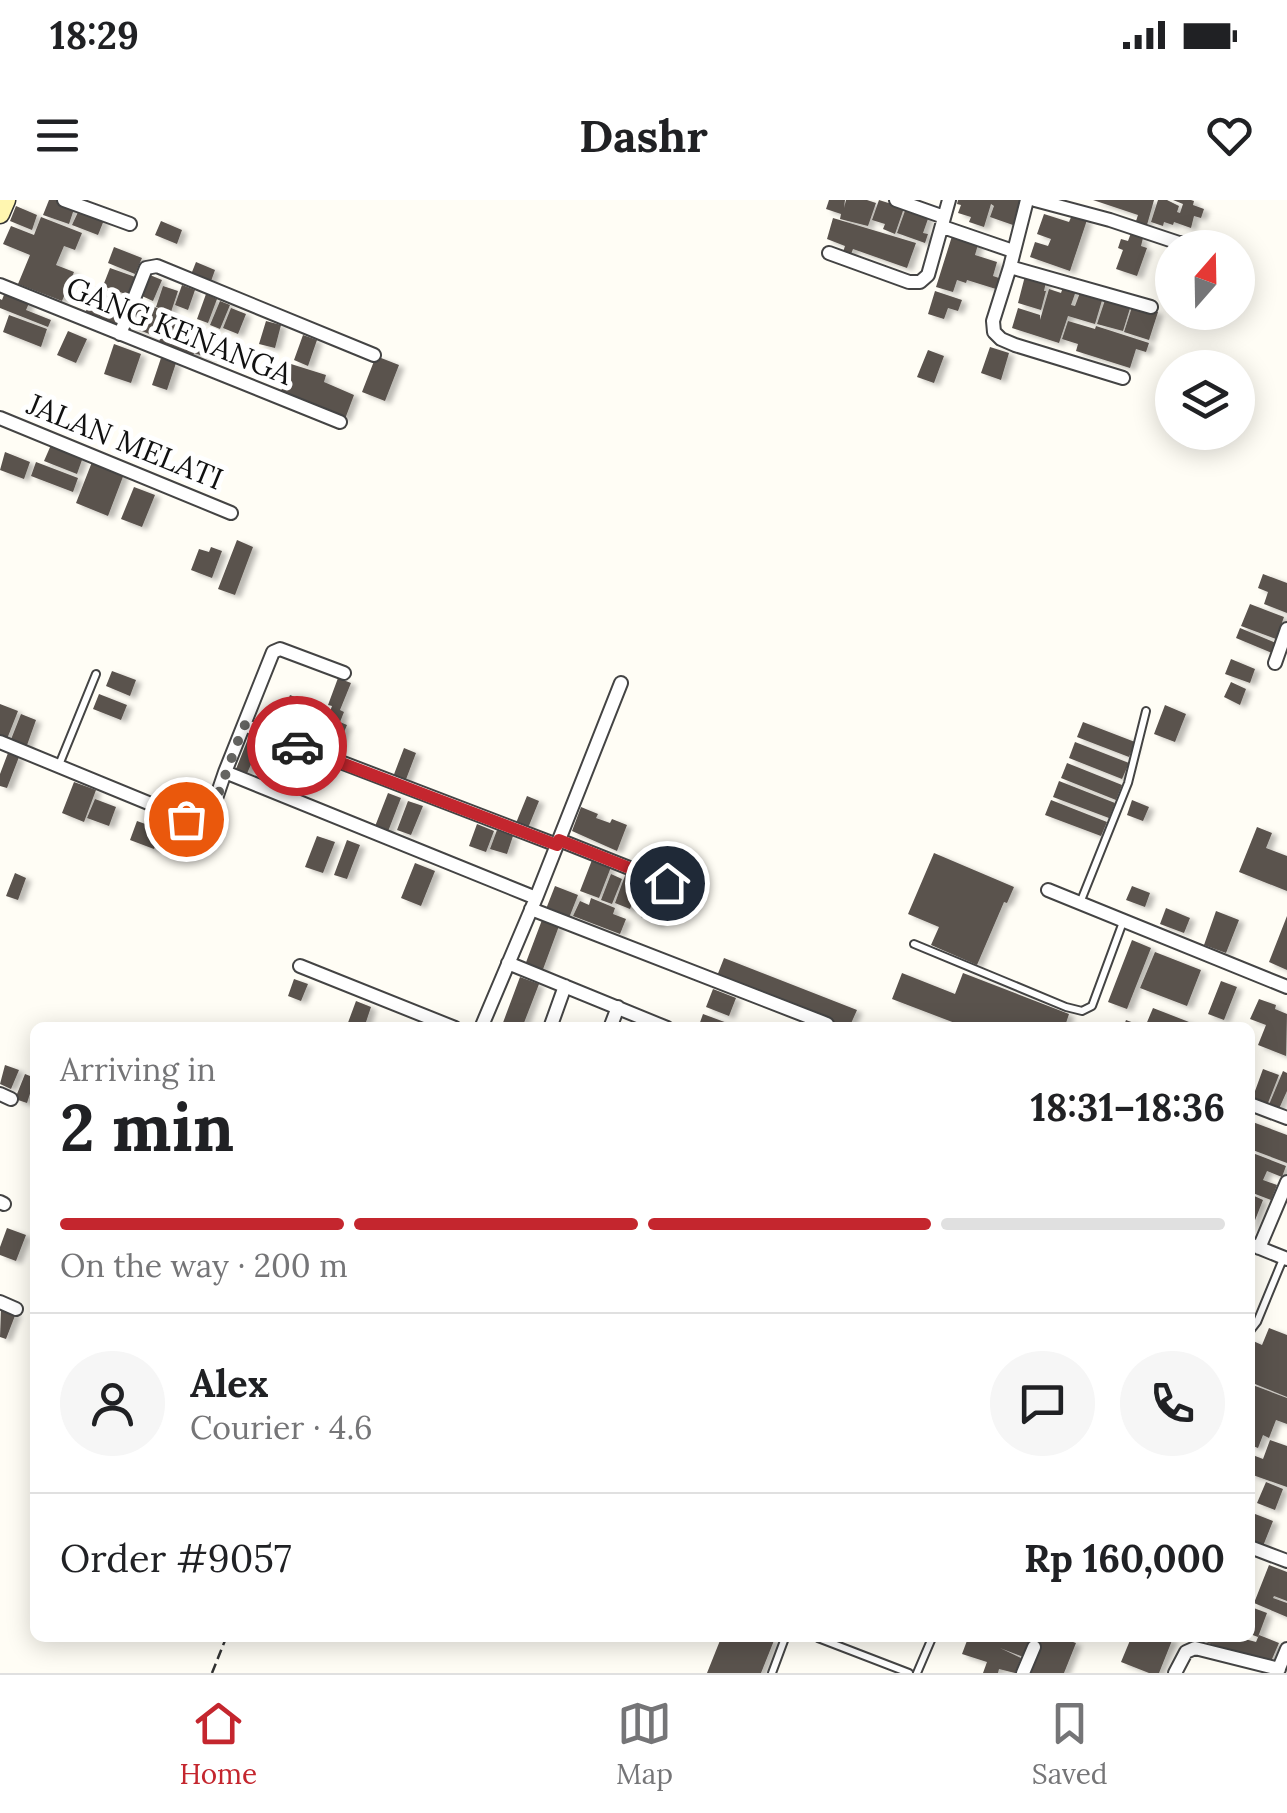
<!DOCTYPE html>
<meta charset="utf-8">
<style>
:root{--surface:#fff;--page:#f6f6f6;--text:#202124;--muted:#757577;--line:#e0e0e0;--accent:#c4262e}
body{margin:0;font-family:Lora,serif;background:var(--page);color:var(--text);height:100vh;display:flex;flex-direction:column;font-size:38px;white-space:nowrap}
*{box-sizing:border-box;margin:0}
p{font-size:32px;color:var(--muted)}
.icon{flex:none;width:55px;height:55px;fill:none;stroke:currentColor;stroke-width:2;stroke-linecap:round;stroke-linejoin:round}
.map{position:relative;flex:1;overflow:hidden}
.details{position:absolute;left:30px;top:822px;width:1225px;height:620px;display:flex;flex-direction:column;background:var(--surface);border-radius:15px;box-shadow:0 5px 25px #0003}
.details>*{flex:none}
.needle{width:65px;rotate:20deg}
.fabs{position:absolute;left:1155px;top:30px;display:grid;gap:20px}
.fabs a{display:grid;place-items:center;width:100px;height:100px;border-radius:50%;background:var(--surface);box-shadow:0 5px 25px #0003;font-size:50px}
.pin{position:absolute;display:grid;place-items:center;width:85px;height:85px;color:#fff;margin:-42px;border:5px solid #fff;border-radius:50%;box-shadow:0 2px 10px #0007}
.courier{position:absolute;display:grid;place-items:center;width:100px;height:100px;margin:-50px;border:8px solid #c4262e;border-radius:50%;background:#fff;color:#222;box-shadow:0 2px 12px #0007}
.headline em{font-style:normal;font-weight:700}
.headline div{display:flex;flex-direction:column-reverse}
.headline{display:flex;align-items:center;justify-content:space-between;height:170px;padding:0 30px}
h1{font-size:65px;font-weight:700;line-height:75px}
.bar{display:grid;grid-template-columns:repeat(4,1fr);gap:15px 10px;align-content:center;height:120px;padding:0 30px}
.bar i{height:12px;border-radius:8px;background:var(--line)}
.bar .on{background:var(--accent)}
.bar p{grid-column:span 4}
.line{display:flex;align-items:center;gap:25px;padding:0 30px;border-top:2px solid var(--line)}
.line div{flex:1}
.round{display:grid;place-items:center;flex:none;width:105px;height:105px;border-radius:52px;background:var(--page)}
.status{display:flex;justify-content:space-between;align-items:center;height:70px;padding:0 50px;background:var(--surface);direction:ltr}
.status svg{height:28px;fill:currentColor}
header{display:flex;justify-content:space-between;align-items:center;height:130px;padding:0 30px;background:var(--surface);font-size:45px;font-weight:700}
.tabs{display:flex;justify-content:space-around;align-items:center;height:140px;border-top:2px solid var(--line);background:var(--surface);font-size:28px;color:var(--muted)}
.tabs a{display:grid;justify-items:center;gap:5px}
.tabs .on{color:var(--accent)}
.map>svg:first-child{display:block}
.building{fill:#5a524d;filter:url(#shadow)}
.lines{fill:none;stroke-linecap:round;stroke-linejoin:round}
.lane-casing{stroke:#444;stroke-width:10}
.street-casing{stroke:#444;stroke-width:16}
.secondary-casing{stroke:#333;stroke-width:21}
.path{stroke:#333;stroke-width:2.5;stroke-dasharray:10 5;stroke-linecap:butt}
.lane{stroke:#fff;stroke-width:6}
.street{stroke:#fff;stroke-width:12}
.secondary{stroke:#fff6b0;stroke-width:18}
.done{stroke:#646461;stroke-width:10;stroke-dasharray:0 18}
.route{stroke:#c4262e;stroke-width:12}
.labels{text-anchor:middle;stroke-width:10;stroke-linejoin:round;paint-order:stroke}
.street-label{font-size:30px;fill:#111;stroke:#fff}
</style>
<div class="status"><b>18:29</b><svg viewBox="0 0 49 12"><path d="M0 12V9h3v3zM5 12V6h3v6zM10 12V3h3v9zM15 12V0h3v12zM26 1h20v11H26zM47 4h2v5h-2z"/></svg></div>
<header><svg class="icon" aria-label="menu" viewBox="0 0 24 24"><path d="M4 6h16M4 12h16M4 18h16"/></svg>Dashr<svg class="icon" aria-label="heart" viewBox="0 0 24 24"><path d="M12 20l-8-8c-3-5 5-10 8-4 3-6 11-1 8 4z"/></svg></header>
<div class="map">
<svg width="1287" height="1473" viewBox="0 0 1287 1473">
<defs>
<filter id="shadow"><feDropShadow dx="5.5" dy="3" stdDeviation="2.5" flood-color="#0004"/></filter>
</defs>
<rect width="100%" height="100%" fill="#fffdf5"/>
<path class="building" d="M49,0H58L75,6L69,24L43,15Z
M829,0H845L844,8L846,0H867L876,3L868,26L840,19L841,14L826,9Z
M879,0L904,8L895,34L883,29L885,24L872,20Z
M958,0H1019L1022,1L1013,25L990,17L994,6L991,4L984,27L969,22L971,17L958,13L961,5L957,4Z
M1093,0H1154L1147,25L1136,21L1138,15Z
M1158,0H1167L1179,6L1177,12L1180,13L1183,4L1173,0H1191L1194,1L1193,5L1204,9L1201,18L1194,16L1191,28L1174,22L1173,25L1164,22L1163,26L1151,22Z
M16,6L37,15L32,30L10,21Z
M906,8L929,16L923,33L928,34L925,43L897,33Z
M79,10L104,20L98,35L72,25Z
M1044,14L1069,22L1072,15L1087,20L1070,71L1030,57L1035,42L1048,46L1051,39L1037,34Z
M41,17L82,33L75,50L64,46L56,65L74,72L62,101L18,84L30,55L3,44L11,26L34,35Z
M833,18L916,43L907,68L853,49L850,57L842,55L845,46L827,39Z
M161,21L182,30L177,44L155,35Z
M953,33L979,41L975,55L997,62L993,76L999,78L996,89L967,80L966,83L957,80L953,92L936,87Z
M1131,33L1143,38L1141,46L1147,48L1137,76L1116,69L1123,50L1118,48L1121,39L1128,41Z
M114,47L142,58L135,74L108,63Z
M196,62L215,70L210,84L190,77Z
M110,68L138,78L131,96L103,86Z
M150,75L162,80L153,101L142,96Z
M1025,76L1046,82L1044,91H1046L1041,110L1018,103Z
M1064,84L1077,88L1071,105L1075,106L1081,90L1103,97L1095,124L1068,116L1059,143L1012,128L1018,108L1040,115V120L1049,89L1061,93Z
M182,85L195,90L188,110L175,105Z
M96,86L131,100L119,130L84,116Z
M163,86L178,91L171,112L156,107Z
M935,91L962,100L958,111L948,108L944,119L928,114Z
M5,92L30,101L26,110L51,120L48,127L0,108V99L2,100Z
M206,94L217,99L208,123L197,119Z
M1106,97L1131,105L1123,131L1097,124Z
M139,101L167,112L157,137L129,126Z
M220,101L230,105L220,129L210,125Z
M1133,104L1158,112L1149,140L1124,132Z
M231,108L246,114L238,134L223,128Z
M9,115L47,129L41,147L3,132Z
M170,115L203,129L198,141L205,144L208,134L221,138L217,148L214,147L210,158L194,153L192,158L158,144Z
M266,121L281,125L275,148L259,144Z
M1068,121L1095,129L1096,126L1149,143L1146,152L1136,149L1130,168L1076,151L1078,144L1062,139Z
M68,131L87,139L76,163L57,155Z
M303,135L317,140L308,166L294,160Z
M114,144L141,154L131,183L104,174Z
M990,147L1009,153L1001,180L981,173Z
M928,150L944,156L934,183L917,177Z
M376,156L399,165L385,201L362,192Z
M161,158L176,163L167,190L152,185Z
M291,164L326,175L324,182L354,195L345,219L315,205L313,210L297,204L299,198L281,191Z
M51,245L83,257L77,274L44,261Z
M5,252L30,262L24,279L0,270Z
M36,262L78,278L73,292L31,276Z
M92,262L124,274L108,316L76,303Z
M134,287L155,295L142,327L121,319Z
M237,340L253,347L235,395L218,389Z
M211,347L222,351L212,378L191,370L199,349L209,352Z
M1263,374L1287,383V413L1264,404L1268,392L1258,388Z
M1250,404L1284,417L1276,439L1241,426Z
M1240,428L1276,443L1272,453L1236,438Z
M1231,459L1255,469L1250,483L1225,474Z
M112,471L136,480L130,496L106,486Z
M338,478L351,483L340,510L344,512L340,522L347,525L335,554L322,549L334,519L328,517L332,506L328,505Z
M1231,482L1246,489L1240,505L1224,497Z
M99,494L127,505L121,520L93,509Z
M290,495L305,501L293,533L278,527Z
M0,504L18,511L7,539L0,537Z
M1165,505L1186,514L1175,542L1154,534Z
M21,514L36,520L26,548L10,542Z
M1083,522L1135,542L1129,557L1077,537Z
M248,539L260,544L245,578L234,574Z
M1075,542L1129,563L1122,579L1069,558Z
M404,548L416,553L405,582L393,577Z
M8,553L19,557L7,588L0,586V574Z
M1067,563L1122,585L1116,600L1061,578Z
M1059,581L1115,603L1109,618L1053,597Z
M74,582L96,590L84,622L62,613Z
M388,593L401,598L387,634L374,629Z
M527,596L539,601L528,628L516,623Z
M95,599L116,607L109,626L87,618Z
M1051,600L1107,622L1101,636L1045,615Z
M1132,600L1149,607L1143,621L1127,615Z
M408,601L423,606L411,635L397,630Z
M581,607L598,614L596,618L610,623L612,619L627,625L617,651L572,631Z
M137,621L162,630L154,649L130,640Z
M477,624L494,631L486,652L469,646Z
M1257,627L1272,633L1266,648L1287,656V691L1239,672Z
M497,630L513,636L507,654L490,649Z
M317,636L335,642L323,673L305,667Z
M347,640L360,645L347,679L334,675Z
M934,653L1014,687L1007,703L1004,702L977,765L931,745L939,727L908,714Z
M592,660L611,667L599,698L580,691Z
M415,663L435,671L421,706L401,698Z
M15,673L26,678L18,700L6,696Z
M626,673L642,679L630,709L615,703Z
M611,674L622,679L612,704L601,700Z
M555,686L578,695L569,718L546,709Z
M1132,686L1150,693L1145,707L1126,700Z
M651,689L670,696L658,724L641,717Z
M591,698L615,708L613,714L626,719L620,734L573,716L580,701L589,705Z
M1166,708L1190,718L1184,733L1160,724Z
M1216,711L1239,720L1226,753L1204,745Z
M1287,716V770L1269,762Z
M542,720L559,726L542,772L525,765Z
M1132,740L1151,748L1127,809L1108,802Z
M1155,752L1201,770L1187,806L1140,788Z
M724,758L857,810L849,828L717,776Z
M902,773L955,794L963,773L1069,814L1066,823L1076,828H968L892,799Z
M520,777L539,784L522,828H501Z
M294,779L308,784L301,801L288,796Z
M1221,781L1237,787L1224,820L1208,814Z
M713,789L736,798L729,816L706,807Z
M1259,799L1276,805L1275,809L1287,814L1286,856L1258,845L1266,825L1250,819Z
M356,801L371,807L364,828H346Z
M1153,808L1189,822L1187,828H1123L1126,820L1145,827Z
M703,814L738,827V828H698Z
M5,865L19,870L11,889L0,884Z
M1263,869L1279,875L1266,908L1251,902Z
M1283,871L1287,873V891L1278,911L1268,907Z
M25,874L35,878L27,903L15,899Z
M1250,921L1287,935V963L1250,949Z
M1250,952L1286,966L1282,977L1267,971L1263,980L1277,985L1271,1000L1250,992Z
M1250,994L1263,1000L1250,1033Z
M7,1028L26,1035L16,1061L0,1055V1047Z
M1,1107L16,1113L6,1139L0,1137Z
M1269,1128L1287,1135V1197L1250,1182V1143L1251,1140L1262,1145Z
M1250,1184L1287,1198V1224L1276,1220L1269,1238L1263,1235L1258,1248L1250,1245Z
M1270,1240L1287,1246V1287L1250,1274V1254L1263,1259Z
M1266,1282L1283,1289L1275,1310L1257,1303Z
M1250,1312L1273,1321L1263,1346L1250,1341Z
M1269,1365L1287,1372V1401L1274,1396L1273,1398L1287,1403V1417L1254,1403Z
M1251,1407L1267,1413L1258,1437L1250,1434Z
M1259,1435L1279,1443L1269,1466L1203,1441L1204,1438H1241L1256,1442Z
M721,1438H775L761,1473H707Z
M968,1438H1034L1026,1458L1000,1448L1021,1458L1015,1473L999,1469L998,1473H983L987,1462L962,1454Z
M1040,1438H1062L1076,1443L1064,1473H1026Z
M1131,1438H1173L1159,1473H1149L1121,1462Z"/>
<g class="lines">
<g class="lane-casing">
<path id="lane" d="M59,565L96,474
M1080,703L1128,583L1146,511
M914,744L1066,807L1082,811L1092,806L1123,722
M1250,1131L1257,1122L1283,1059
M818,1438L909,1473
M772,1473L785,1438
M917,1473L932,1438"/>
</g>
<g class="street-casing">
<path id="street" d="M64,0L130,24
M896,0L944,17
M1027,0L1010,67L993,121L994,132L1001,139L1015,145L1123,178
M1035,0L1110,20L1179,43H1187
M943,27L1013,51
M829,53L909,82H920L928,75L949,0
M1010,67L1151,107
M0,85L340,222
M120,134L146,68L157,66L374,155
M0,218L231,313
M1275,463L1287,429
M244,525L557,645
M0,542L197,623H205L210,616L225,572L536,698
M225,572L273,452L280,449L344,473
M559,640L667,683
M1048,690L1287,787
M531,709L827,824
M508,763L667,828
M300,766L455,828
M481,828L536,698L621,483
M550,828L565,786
M610,828L618,807
M0,894L11,899
M1250,904L1287,918
M0,1002L4,1004
M1250,1044L1287,1059
M1259,1048L1287,982
M0,1102L16,1109
M1250,1347L1287,1361
M1023,1473L1034,1447
M1175,1473L1186,1452L1195,1448L1279,1469
M1277,1473L1287,1449"/>
</g>
<g class="secondary-casing">
<path id="secondary" d="M0,14L6,0"/>
</g>
<path class="path" d="M212,1473L226,1438"/>
<use href="#lane" class="lane"/>
<use href="#street" class="street"/>
<use href="#secondary" class="secondary"/>
</g>
<g class="lines">
<path class="done" d="M186,619L205,623L210,616L244,525L297,546"/>
<path class="route" d="M297,546L557,645L559,640L667,683"/>
</g>
<g class="labels">
<g class="street-label">
<text transform="translate(179 131) rotate(22)" y="10">GANG KENANGA</text>
<text transform="translate(125 242) rotate(22)" y="10">JALAN MELATI</text>
</g>
</g>
</svg>
<div class="fabs">
<a><svg class="needle" viewBox="-14 -14 28 28"><path d="M0-13l5 13h-10z" fill="#e53935"/><path d="M0 13l5-13h-10z" fill="#757577"/></svg></a>
<a><svg class="icon" aria-label="layers" viewBox="0 0 24 24"><path d="M12 4l9 5-9 5-9-5zM3 14l9 5 9-5"/></svg></a>
</div>
<div class="pin" style="left:186px;top:619px;background:#ea580c"><svg class="icon" aria-label="bag" viewBox="0 0 24 24"><path d="M5 8h14l-1 12H6zM9 8a3 3 0 0 1 6 0"/></svg></div>
<div class="pin" style="left:667px;top:683px;background:#1f2937"><svg class="icon" aria-label="home" viewBox="0 0 24 24"><path d="M3 11l9-7 9 7M6 9v11h12V9"/></svg></div>
<div class="courier" style="left:297px;top:546px"><svg class="icon" aria-label="car" viewBox="0 0 24 24"><path d="M5 17H2v-5l4-1 3-4h7l3 4 3 1v5h-3M9 17h6M6 11h13"/><circle cx="7" cy="17" r="2"/><circle cx="17" cy="17" r="2"/></svg></div>
<section class="details">
<div class="headline"><div><h1>2 min</h1><p>Arriving in</p></div><em>18:31–18:36</em></div>
<div class="bar"><i class="on"></i><i class="on"></i><i class="on"></i><i></i><p>On the way · 200 m</p></div>
<div class="line" style="height:180px"><a class="round"><svg class="icon" aria-label="person" viewBox="0 0 24 24"><circle cx="12" cy="8" r="4"/><path d="M4 21q1-7 8-7t8 7"/></svg></a><div><b>Alex</b><p>Courier · 4.6</p></div><a class="round"><svg class="icon" aria-label="chat" viewBox="0 0 24 24"><path d="M4 5h16v11H9l-5 4z"/></svg></a><a class="round"><svg class="icon" aria-label="phone" viewBox="0 0 24 24"><path d="M5 4h4l2 5-3 2q2 4 5 5l2-3 5 2v4C11 20 4 13 5 4z"/></svg></a></div>
<div class="line" style="height:130px"><div>Order #9057</div><b>Rp 160,000</b></div>
</section>
</div>
<nav class="tabs">
<a class="on"><svg class="icon" aria-label="home" viewBox="0 0 24 24"><path d="M3 11l9-7 9 7M6 9v11h12V9"/></svg>Home</a>
<a><svg class="icon" aria-label="map" viewBox="0 0 24 24"><path d="M3 6l6-2 6 2 6-2v14l-6 2-6-2-6 2zM9 4v14M15 6v14"/></svg>Map</a>
<a><svg class="icon" aria-label="saved" viewBox="0 0 24 24"><path d="M7 4h10v16l-5-4-5 4z"/></svg>Saved</a>
</nav>
